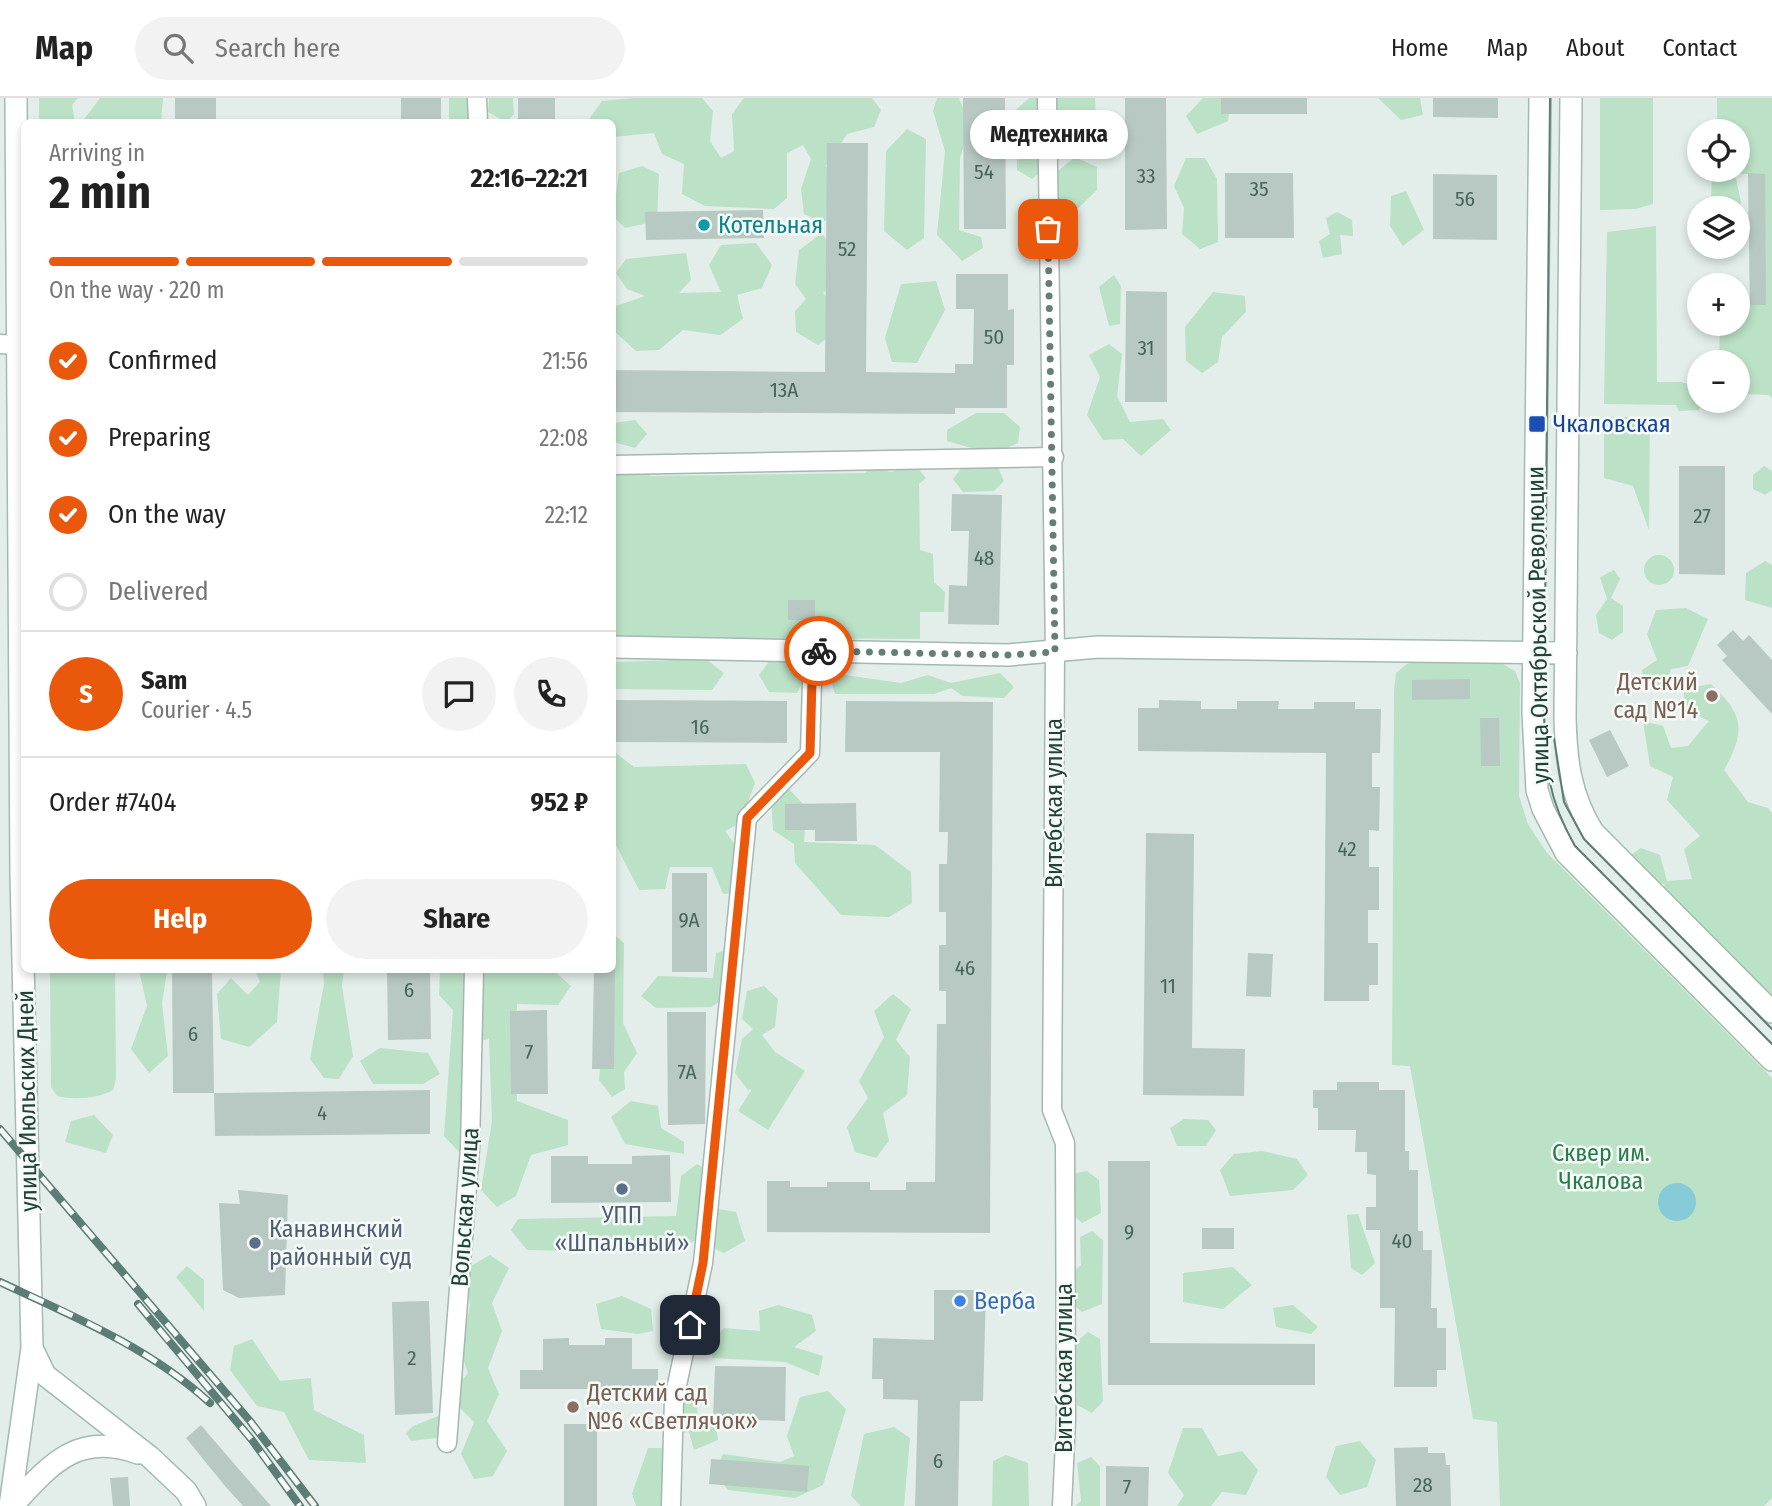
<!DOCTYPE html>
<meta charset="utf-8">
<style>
:root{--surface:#fff;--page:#f2f2f2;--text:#222;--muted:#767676;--line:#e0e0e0;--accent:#ea580c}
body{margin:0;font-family:"Fira Sans Condensed",sans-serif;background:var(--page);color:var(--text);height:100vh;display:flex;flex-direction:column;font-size:26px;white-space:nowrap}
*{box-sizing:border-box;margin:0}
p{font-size:23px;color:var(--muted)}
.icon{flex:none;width:38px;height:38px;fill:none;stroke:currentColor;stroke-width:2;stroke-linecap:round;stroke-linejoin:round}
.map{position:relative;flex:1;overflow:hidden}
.details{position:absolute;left:21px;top:21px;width:595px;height:854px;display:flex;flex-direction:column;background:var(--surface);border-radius:10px;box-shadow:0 4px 10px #0003}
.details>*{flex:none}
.controls{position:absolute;left:1687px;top:21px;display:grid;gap:14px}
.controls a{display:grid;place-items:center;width:63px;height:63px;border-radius:50%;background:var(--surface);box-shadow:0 4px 10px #0003;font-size:35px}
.pin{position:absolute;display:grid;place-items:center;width:60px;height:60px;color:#fff;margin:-30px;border-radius:14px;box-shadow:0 4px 10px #0006}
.courier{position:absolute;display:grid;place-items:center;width:70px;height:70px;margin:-35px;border:5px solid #ea580c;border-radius:50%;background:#fff;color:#222;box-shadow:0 2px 9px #0007}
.bubble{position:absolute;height:49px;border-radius:24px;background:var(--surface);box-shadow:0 4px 10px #0003;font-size:23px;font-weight:700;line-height:49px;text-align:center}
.overview em{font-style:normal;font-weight:700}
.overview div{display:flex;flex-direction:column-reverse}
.overview{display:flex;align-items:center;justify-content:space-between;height:119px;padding:0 28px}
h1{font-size:46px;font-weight:700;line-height:52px}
.bar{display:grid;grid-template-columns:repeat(4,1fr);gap:10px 7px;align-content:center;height:84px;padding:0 28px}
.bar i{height:9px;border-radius:5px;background:var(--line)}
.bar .selected{background:var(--accent)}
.bar p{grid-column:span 4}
.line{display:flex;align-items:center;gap:18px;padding:0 28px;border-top:2px solid var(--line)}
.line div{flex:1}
.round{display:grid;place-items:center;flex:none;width:74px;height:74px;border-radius:37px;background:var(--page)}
ol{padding:0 28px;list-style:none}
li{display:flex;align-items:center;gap:21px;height:77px}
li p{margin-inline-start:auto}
li .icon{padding:7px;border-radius:50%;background:var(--accent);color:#fff;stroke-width:4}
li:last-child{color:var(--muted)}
li i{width:38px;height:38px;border:4px solid var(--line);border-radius:50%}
.button{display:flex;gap:14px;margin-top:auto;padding:14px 28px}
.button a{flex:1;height:80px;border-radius:42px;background:var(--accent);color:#fff;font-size:28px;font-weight:700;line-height:80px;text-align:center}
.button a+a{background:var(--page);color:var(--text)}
header{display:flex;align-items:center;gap:42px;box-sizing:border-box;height:98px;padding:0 35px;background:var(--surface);border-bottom:2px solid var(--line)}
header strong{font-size:33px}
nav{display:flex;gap:38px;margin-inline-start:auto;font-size:24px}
.search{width:490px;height:63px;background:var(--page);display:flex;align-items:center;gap:18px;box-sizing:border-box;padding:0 24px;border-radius:38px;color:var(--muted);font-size:26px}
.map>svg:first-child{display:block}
.green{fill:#bbe1c6}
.water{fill:#87cad8}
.building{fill:#b8c9c3}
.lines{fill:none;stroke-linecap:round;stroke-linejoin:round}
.street-casing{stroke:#a5b7b1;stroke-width:21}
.secondary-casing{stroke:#a1bbb2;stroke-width:24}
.street{stroke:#fff;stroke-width:18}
.secondary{stroke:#fff;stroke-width:21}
.tram{stroke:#5c7d75;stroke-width:2}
.rail-casing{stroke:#5c7d75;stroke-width:8}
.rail{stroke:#f5faf7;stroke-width:5;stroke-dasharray:16;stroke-linecap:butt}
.done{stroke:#657e77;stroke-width:7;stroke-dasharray:0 12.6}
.route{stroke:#ea580c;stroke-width:9}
.culture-dot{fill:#0f9aa8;stroke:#f5faf7;stroke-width:2.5}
.transit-dot{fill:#1a4fb4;stroke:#f5faf7;stroke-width:2.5}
.education-dot{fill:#8d6e63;stroke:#f5faf7;stroke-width:2.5}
.service-dot{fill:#5c6f8a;stroke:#f5faf7;stroke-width:2.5}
.shop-dot{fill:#3f7fe0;stroke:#f5faf7;stroke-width:2.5}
.labels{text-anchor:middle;stroke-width:5;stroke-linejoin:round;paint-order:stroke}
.number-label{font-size:21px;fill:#47645c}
.culture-label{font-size:24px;fill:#0d838f;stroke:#f5faf7;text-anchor:start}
.transit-label{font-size:24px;fill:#164399;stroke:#f5faf7;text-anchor:start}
.street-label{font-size:24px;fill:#214239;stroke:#f5faf7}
.education-label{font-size:24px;fill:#785e54;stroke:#f5faf7;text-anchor:end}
.park-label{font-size:24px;fill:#277c4a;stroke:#f5faf7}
.service-label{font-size:24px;fill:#4e5e75;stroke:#f5faf7}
.shop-label{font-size:24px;fill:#366cbe;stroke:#f5faf7;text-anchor:start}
</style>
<header>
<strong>Map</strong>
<div class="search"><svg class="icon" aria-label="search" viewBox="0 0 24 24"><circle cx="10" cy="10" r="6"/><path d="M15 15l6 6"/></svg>Search here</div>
<nav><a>Home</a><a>Map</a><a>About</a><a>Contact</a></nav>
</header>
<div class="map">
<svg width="1772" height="1408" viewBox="0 0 1772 1408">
<rect width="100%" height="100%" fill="#e3eeea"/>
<path class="green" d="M39,0H78L72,7L75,24H39Z
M100,0H163L161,24H82Z
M449,0H481V24H449Z
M489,0H513L514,16L506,24L488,14Z
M634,0H702L713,13L710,43L721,60L734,53L732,16L744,0H872L881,12L874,29L847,36L826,68L838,86L835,118L823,124L804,116L801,91L811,61L803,47L787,55V100L774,111L705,108L682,96L684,66L662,56L654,35L613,39L612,24H587L602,3Z
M937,0H959L970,28L960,60L959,132L981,139L983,150L962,163L937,137L945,53L933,13Z
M1029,0H1043L1046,69L1032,81L1017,72V11Z
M1052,0H1095L1096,23L1072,33L1052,25Z
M1203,0H1231L1228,23L1197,36L1186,18Z
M1378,0H1420L1423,17L1401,22Z
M1600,0H1653V106L1636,111L1600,112Z
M1717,0H1772V300L1769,297L1738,296V264H1719L1720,226H1738V207H1750L1748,76H1735L1741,104L1738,125V110H1711L1712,72H1738V33H1717Z
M907,31L926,41L924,140L907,152L884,133L886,53Z
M1075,59L1097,69V92L1068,120L1056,114L1052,78Z
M1186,60H1205L1217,81L1218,144L1200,151L1182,136L1184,110L1174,88Z
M642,68L659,76L657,123L625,130L613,118L619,75Z
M1406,93L1424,132L1403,148L1390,128L1391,98Z
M1337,114L1352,122L1353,138L1340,137L1342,156L1323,160L1319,143L1330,136L1326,120Z
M1656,128L1657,284H1681L1696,288L1699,303H1704L1699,312L1679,313L1676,307L1604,306L1607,134Z
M822,135L836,156L835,185L823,195L835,209V234L818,247L796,234L795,213L806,201L795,186L799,152Z
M756,145L772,167L762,190L737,197L743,221L720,237L683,232L659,252L636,253L613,232V209L645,198L627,191L616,175L626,161L686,155L691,182L679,195L721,194L709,167L721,147Z
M1114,177L1121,188L1120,226L1109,228L1099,189Z
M936,183L945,212L917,265L892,264L885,240L901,186Z
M1213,194L1245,198L1246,214L1222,239L1218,264L1202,275L1186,263L1185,229Z
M1109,246L1122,256L1117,298L1130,324L1163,321L1171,332L1141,358L1123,341L1103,342L1087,317L1100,279L1089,257Z
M976,315H1004L1020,329L1018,345L992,356L947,343V332Z
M1604,319H1650L1649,432L1633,388L1604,380Z
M635,322L647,336L635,350L613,344V325Z
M915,367L926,380L919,386L920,452L933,456L934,484L945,494L944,514H920V541L777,540L772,555L715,543L712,539L613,538L612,378L619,369L647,371L650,378L865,375L871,369L891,374Z
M964,367H997L1004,383L994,393L963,394L953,381Z
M1764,368L1772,373V392L1765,397L1753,391V377Z
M1644 472a15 15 0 1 1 30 0a15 15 0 1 1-30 0Z
M1765,463L1772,467V510L1745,502L1746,475Z
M1614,472L1620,481L1611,500L1623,508V534L1612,542L1599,535L1596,517L1607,501L1600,479Z
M1686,510L1708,521L1688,568L1671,571L1666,589L1644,590L1642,572L1657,562L1647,536L1656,512Z
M706,561L724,575L712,592L613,591L614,564Z
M795,561L806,577L797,595L769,594L759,577L770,562Z
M1421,562L1503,566L1515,573L1520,585L1519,698L1528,726L1547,755L1772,980V1400L1764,1408H1500L1497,1324L1473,1321L1410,968L1392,967L1394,593L1396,575L1407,566Z
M1000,575L1014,589L1004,600L963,598L951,590L934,596H835L832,586L845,577L901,585L928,577L951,585Z
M1711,586C1744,617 1746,632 1724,672L1748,704L1768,710L1772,715V912L1668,803L1664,786L1633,779L1628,759L1641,750L1660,757L1667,783L1692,781L1684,751L1700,738L1667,702L1673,679L1650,668L1643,623L1663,628L1671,650L1688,648L1709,623L1684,611V591Z
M612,652L634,669L746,666L755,685L740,725L725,733L738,751L736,795L723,796L712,769H670L665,791L639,792L616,747H613Z
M787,689L806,709L804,744L875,747L911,774L912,805L889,819L841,817L795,765L794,746L773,732L771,701Z
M613,836L624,845L623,925L637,955L624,974L625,991L612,999L599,982L604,926L598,872H612Z
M730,851L735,894L711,909L656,910L641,898L658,878L713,880L716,855Z
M50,872H115L116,981L113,992C97,1001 74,1002 57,998L51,989Z
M139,872L167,874L162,905L168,958L149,975L131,951L147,908Z
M255,872H281L277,924L249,949L221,941L217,896L231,880L248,897L260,884Z
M323,872H344L342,888L353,958L339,981L324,980L310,961L324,886Z
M440,872H553L571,888L558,907L517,906V1003L568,1022V1047L531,1057L516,1098L497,1109L481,1092L492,1023L489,941L467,946V1040L459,1054L444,1038L453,912L439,897Z
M764,888L778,901L775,929L762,937L775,954L805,973L768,1032L738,1013L752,991L748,992L735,975L742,941L753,931L742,921L747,893Z
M893,896L911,911L896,942L910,959L907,997L883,1015L889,1043L876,1060L855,1054L847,1029L868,1000L859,983L884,939L874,913Z
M380,950L428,955L440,976L423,986H373L360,963Z
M631,1003L658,1008L661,1030L684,1044V1056L625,1046L611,1019Z
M94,1017L113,1037L106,1055L65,1044L71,1023Z
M1184,1021L1208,1022L1216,1032L1206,1048H1177L1170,1030Z
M1262,1053L1297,1061L1308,1077L1293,1092L1230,1098L1220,1072L1234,1056Z
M697,1066L716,1077L707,1109L736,1114L745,1143L724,1155L696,1142L670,1155L527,1152L511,1132L518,1121L676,1118L681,1078Z
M1087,1073L1099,1082L1101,1115L1082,1125L1069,1113L1071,1076Z
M1358,1116L1375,1165L1362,1177L1351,1170L1347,1117Z
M1092,1133L1103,1142L1102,1206L1082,1214L1068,1202V1178L1081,1167L1080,1139Z
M490,1157L509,1170L492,1205L502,1233L488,1270L499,1296L487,1323L507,1353L493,1378L474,1381L461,1356L474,1324L457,1307L456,1289L468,1275L460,1252L470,1208L466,1171Z
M187,1168L204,1182V1213L176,1179Z
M1233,1169L1252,1187L1223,1211L1183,1204V1175Z
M622,1198L651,1211L653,1233L638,1236L601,1231L596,1206Z
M778,1207L812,1217L816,1233L794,1249L823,1258L819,1278L785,1264L713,1260L708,1246L724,1230L760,1233L759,1213Z
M1293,1207L1318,1229L1311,1236L1276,1229L1273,1210Z
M1088,1234L1100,1241L1103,1303L1092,1315L1077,1307L1076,1244Z
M252,1241L280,1283L311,1280L314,1312L364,1337L366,1365L309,1362L284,1314L257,1308L230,1272L234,1248Z
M828,1293L846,1311L823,1387L795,1400L728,1392L715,1375L723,1356L780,1364L794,1358L787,1338L800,1299Z
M677,1302L697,1305L698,1324L716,1328L718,1342L694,1352L689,1334L677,1336L664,1318Z
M438,1318L446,1327L444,1339L411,1343L406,1335L413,1328Z
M894,1329L910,1340L904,1408H861L851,1398L864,1336Z
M1183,1330H1202L1218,1358L1242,1353L1258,1372L1246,1397L1222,1394L1211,1408H1177L1184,1397L1168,1375Z
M1360,1343L1376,1362L1367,1389L1340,1397L1326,1379L1336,1348Z
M648,1350H663L675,1364L663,1408H636L632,1396Z
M1006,1357L1028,1365L1029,1408H992L993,1363Z
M1091,1359L1100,1368V1408H1075L1081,1403L1077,1365Z"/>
<path class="water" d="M1658 1104a19 19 0 1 1 38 0a19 19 0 1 1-38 0Z"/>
<path class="building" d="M175,0H216V24H175Z
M401,0H441V24H401Z
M518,0H555V24H518Z
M963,0H1005L1006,131H964Z
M1125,0H1166L1167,131L1125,132Z
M1221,0H1307V16H1221Z
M1433,0H1498V20L1433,19Z
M827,45H868L866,274L955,275V266H973L974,211H956V176H1008V212L1014,211V267H1007V310H955V316L612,314V272L825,274Z
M1225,75H1293L1294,140H1225Z
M1748,75L1765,76L1766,207H1750Z
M1433,76L1497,77V142L1433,141Z
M763,112L764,140L646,142L645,114Z
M1126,193L1167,194V304H1125Z
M1679,368H1725V477L1679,476Z
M952,396L1002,397L999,527L948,526L949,487L967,488L969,433H951Z
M788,502H815V522H788Z
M1733,532L1743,543L1749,537L1772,562V616L1722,562L1727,558L1717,547Z
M1470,581V601L1412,602V582Z
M613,602L787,603V645L613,644Z
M1159,602L1201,603V611H1237V603H1279L1278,611H1314V604H1355V611H1381L1380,655H1372V689H1380L1379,733L1369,732V769H1379V812H1368V845H1378V887H1369V903H1324L1326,655L1138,653V610H1159Z
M846,603L993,604L990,1135L767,1134V1083H790V1089H827V1084H870V1092H906V1084H935L937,926H946V893H939V847H946V814H939V766H947L948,734H939L940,654H845Z
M1480,620H1499L1500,668H1481Z
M1610,632L1629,668L1607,679L1589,642Z
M856,705L857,743H815V732H785V706Z
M1146,735L1194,736L1192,950L1245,951L1244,998L1143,997Z
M672,775H707V874H672Z
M1248,855L1273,856L1271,899L1246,898Z
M172,872H212L214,995H173Z
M387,872H430L431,941L388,942Z
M594,872H615L614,971H592Z
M547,912L548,996H511L510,913Z
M667,914H706L705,1026L668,1027Z
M1337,984H1379V992H1405V1053H1409V1072H1418V1133H1423V1152H1432L1431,1210H1437V1230H1446V1272H1437V1289H1394L1395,1210H1380V1132H1366V1109H1376V1077L1367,1076V1054H1355L1356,1032H1318V1010H1313V992H1337Z
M430,992V1036L215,1038L214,995Z
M670,1057L671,1104L551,1105V1058H588V1066H632V1058Z
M1108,1063H1150V1245L1315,1246V1287H1108Z
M238,1092L288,1097L285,1197L239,1200L223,1192L219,1105L240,1106Z
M1202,1130H1234V1151H1202Z
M934,1192H986L983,1303H960L958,1408H915L918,1302L883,1301V1281H872L873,1240L934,1242Z
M429,1203L433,1315L395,1317L392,1204Z
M569,1240V1247H605V1240H632V1271H658V1291H520V1272H543V1241Z
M715,1268L786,1269L785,1323L713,1321Z
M564,1326H597V1408H564Z
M201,1327L236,1368L271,1408H243L225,1388L186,1340Z
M1428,1349V1355H1445L1446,1367H1450L1451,1408H1396L1394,1350Z
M711,1361L809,1368L807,1394L709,1386Z
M1106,1368L1149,1369L1148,1408H1106Z
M128,1379L130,1408H113L110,1380Z"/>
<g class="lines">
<g class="street-casing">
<path id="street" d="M477,0L478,24
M1047,0L1055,554L1052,1012L1065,1045L1066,1322L1062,1408
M0,246L17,247
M612,367L1054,359
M447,1345L470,1050L474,872
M671,1408L674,1301L703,1165L747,720L810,655L812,582L807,553"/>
</g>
<g class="secondary-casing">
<path id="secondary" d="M1540,0L1533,615L1537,692L1543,711L1566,755L1772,962
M1571,0L1565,619C1566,662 1570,697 1593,734L1772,914
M612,549L1008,557L1098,549L1566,555
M32,1250L45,1277L150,1359L186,1393L195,1408
M10,1408L32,1250L21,777L16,0
M12,1408C50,1367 77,1333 138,1355"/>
</g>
<use href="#street" class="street"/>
<use href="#secondary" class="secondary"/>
<path class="tram" d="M1550,0L1544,615C1545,669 1548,701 1575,748L1772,946
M1554,640L1564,704L1584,741L1772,931"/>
<g class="rail-casing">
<path id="rail" d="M0,1031L250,1323L315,1408
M0,1184C73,1218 150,1250 210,1305
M138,1206L252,1342L300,1408"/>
</g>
<use href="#rail" class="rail"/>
</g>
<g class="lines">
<path class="done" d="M819,553L1008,557L1055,554L1048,131"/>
<path class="route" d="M690,1227L703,1165L747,720L810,655L812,582L807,553H819"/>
</g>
<circle class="culture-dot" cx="704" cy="127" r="7"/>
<rect class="transit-dot" x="1528" y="317" width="18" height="18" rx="3.5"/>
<g class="education-dot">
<circle cx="1712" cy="598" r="7"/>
<circle cx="573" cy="1309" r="7"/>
</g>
<g class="service-dot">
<circle cx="622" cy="1091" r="7"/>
<circle cx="255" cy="1145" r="7"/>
</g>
<circle class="shop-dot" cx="960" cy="1203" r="7"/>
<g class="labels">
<g class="number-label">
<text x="984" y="81">54</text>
<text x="1146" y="85">33</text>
<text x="1259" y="98">35</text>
<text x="1465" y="108">56</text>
<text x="847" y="158">52</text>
<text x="994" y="246">50</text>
<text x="1146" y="257">31</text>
<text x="784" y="299">13А</text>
<text x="1702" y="425">27</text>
<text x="984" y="467">48</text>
<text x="700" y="636">16</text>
<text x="1347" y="758">42</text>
<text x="689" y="829">9А</text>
<text x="965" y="877">46</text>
<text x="1168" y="895">11</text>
<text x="409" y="899">6</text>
<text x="193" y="943">6</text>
<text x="529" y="961">7</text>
<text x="687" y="981">7А</text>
<text x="322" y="1022">4</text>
<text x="1129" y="1141">9</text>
<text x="1402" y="1150">40</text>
<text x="412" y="1267">2</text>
<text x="938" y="1370">6</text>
<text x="1423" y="1394">28</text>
<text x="1127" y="1396">7</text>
</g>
<g class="culture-label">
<text x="718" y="135">Котельная</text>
</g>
<g class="transit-label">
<text x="1553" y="334">Чкаловская</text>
</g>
<g class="street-label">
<text transform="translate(1538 527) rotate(-91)" y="8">улица Октябрьской Революции</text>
<text transform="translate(1054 705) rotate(-90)" y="8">Витебская улица</text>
<text transform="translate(27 1003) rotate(-91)" y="8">улица Июльских Дней</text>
<text transform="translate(465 1109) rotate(-86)" y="8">Вольская улица</text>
<text transform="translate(1064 1270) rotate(-90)" y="8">Витебская улица</text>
</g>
<g class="education-label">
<text x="1698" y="592">Детский<tspan x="1698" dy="28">сад №14</tspan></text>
<text x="587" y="1303" text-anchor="start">Детский сад<tspan x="587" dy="28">№6 «Светлячок»</tspan></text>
</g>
<g class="park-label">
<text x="1601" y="1063">Сквер им.<tspan x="1601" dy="28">Чкалова</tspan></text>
</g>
<g class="service-label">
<text x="622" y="1125">УПП<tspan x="622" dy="28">«Шпальный»</tspan></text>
<text x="269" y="1139" text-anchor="start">Канавинский<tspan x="269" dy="28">районный суд</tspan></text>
</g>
<g class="shop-label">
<text x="974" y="1211">Верба</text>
</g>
</g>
</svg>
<div class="controls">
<a><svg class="icon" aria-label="locate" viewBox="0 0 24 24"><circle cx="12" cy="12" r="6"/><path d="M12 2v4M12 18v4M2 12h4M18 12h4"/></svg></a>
<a><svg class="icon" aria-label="layers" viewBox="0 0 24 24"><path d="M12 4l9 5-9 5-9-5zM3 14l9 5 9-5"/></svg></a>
<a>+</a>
<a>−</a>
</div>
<div class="pin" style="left:1048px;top:131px;background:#ea580c"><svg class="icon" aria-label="bag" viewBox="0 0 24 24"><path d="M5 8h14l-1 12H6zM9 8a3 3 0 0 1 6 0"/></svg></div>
<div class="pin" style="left:690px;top:1227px;background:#1f2937"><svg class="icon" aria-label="home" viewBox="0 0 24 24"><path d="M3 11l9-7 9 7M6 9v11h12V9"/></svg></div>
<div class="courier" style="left:819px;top:553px"><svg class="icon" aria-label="bike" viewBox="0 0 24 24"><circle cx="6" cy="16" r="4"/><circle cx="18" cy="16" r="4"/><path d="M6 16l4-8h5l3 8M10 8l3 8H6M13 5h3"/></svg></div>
<div class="bubble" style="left:970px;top:12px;width:158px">Медтехника</div>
<section class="details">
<div class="overview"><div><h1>2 min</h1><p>Arriving in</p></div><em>22:16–22:21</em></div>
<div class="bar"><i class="selected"></i><i class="selected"></i><i class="selected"></i><i></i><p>On the way · 220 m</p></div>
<ol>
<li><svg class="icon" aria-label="check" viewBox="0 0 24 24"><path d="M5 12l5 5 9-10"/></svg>Confirmed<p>21:56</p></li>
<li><svg class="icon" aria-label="check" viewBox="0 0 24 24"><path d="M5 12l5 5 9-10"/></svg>Preparing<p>22:08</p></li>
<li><svg class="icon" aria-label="check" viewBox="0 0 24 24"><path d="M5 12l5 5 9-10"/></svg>On the way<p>22:12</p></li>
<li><i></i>Delivered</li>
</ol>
<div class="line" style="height:126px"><b class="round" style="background:var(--accent);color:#fff">S</b><div><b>Sam</b><p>Courier · 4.5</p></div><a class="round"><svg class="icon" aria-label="chat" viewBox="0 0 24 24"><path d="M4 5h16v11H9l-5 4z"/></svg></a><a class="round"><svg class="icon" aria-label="phone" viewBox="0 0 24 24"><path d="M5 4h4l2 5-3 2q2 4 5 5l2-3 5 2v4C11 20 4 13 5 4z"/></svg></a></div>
<div class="line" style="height:91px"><div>Order #7404</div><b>952 ₽</b></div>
<div class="button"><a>Help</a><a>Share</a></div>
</section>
</div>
